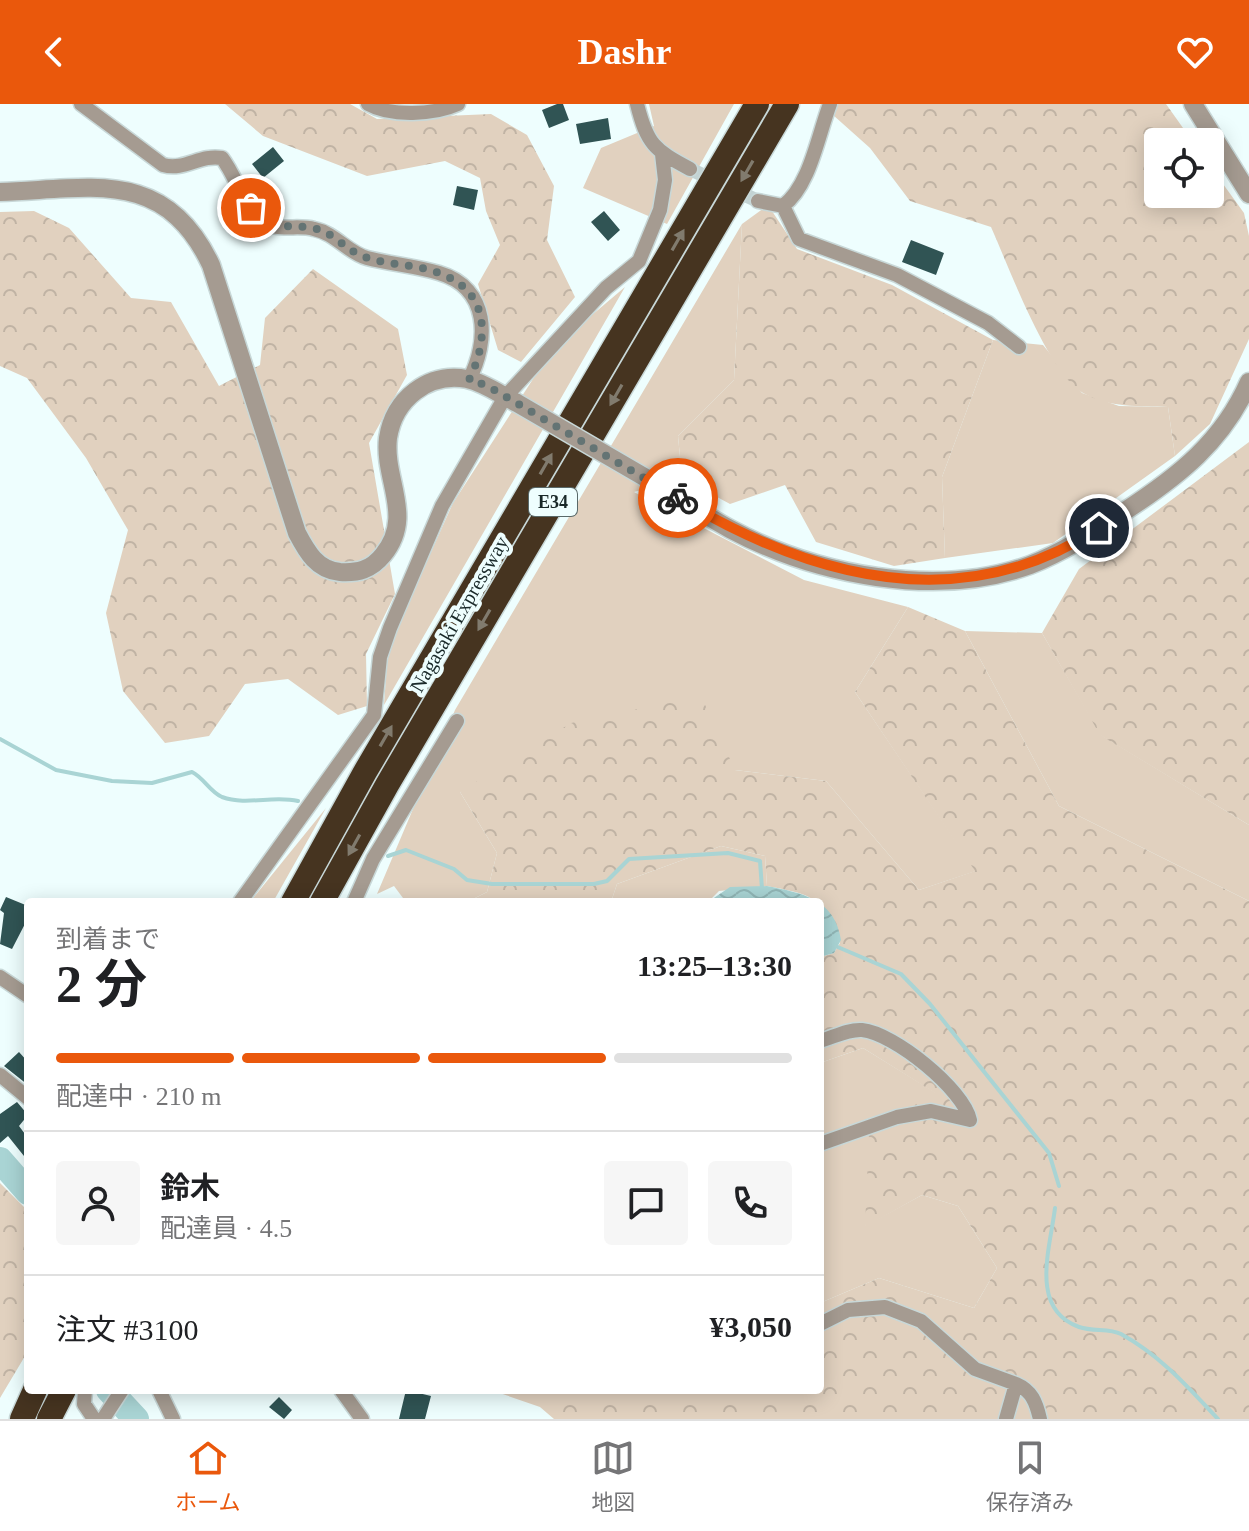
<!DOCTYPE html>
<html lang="ja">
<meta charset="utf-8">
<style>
:root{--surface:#fff;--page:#f6f6f6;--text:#202124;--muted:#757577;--line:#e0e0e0;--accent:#ea580c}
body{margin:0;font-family:"Times New Roman","Noto Sans JP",serif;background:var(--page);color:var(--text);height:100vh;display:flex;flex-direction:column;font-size:30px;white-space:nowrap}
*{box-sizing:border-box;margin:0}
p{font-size:26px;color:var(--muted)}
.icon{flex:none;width:44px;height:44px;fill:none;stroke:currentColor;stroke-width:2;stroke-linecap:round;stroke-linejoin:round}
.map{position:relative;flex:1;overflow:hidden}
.details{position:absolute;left:24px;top:794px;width:800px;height:496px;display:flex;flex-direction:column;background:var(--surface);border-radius:8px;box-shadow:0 4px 20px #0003}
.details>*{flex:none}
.fabs{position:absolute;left:1144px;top:24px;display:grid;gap:16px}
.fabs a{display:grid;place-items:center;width:80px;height:80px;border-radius:8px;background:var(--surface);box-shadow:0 4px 20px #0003;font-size:40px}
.pin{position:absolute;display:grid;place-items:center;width:68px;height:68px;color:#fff;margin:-34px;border:4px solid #fff;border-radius:50%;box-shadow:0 2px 8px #0007}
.courier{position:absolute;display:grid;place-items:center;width:80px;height:80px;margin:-40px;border:6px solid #ea580c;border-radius:50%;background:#fff;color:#222;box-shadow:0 2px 10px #0007}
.summary em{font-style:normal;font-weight:700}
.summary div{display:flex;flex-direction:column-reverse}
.summary{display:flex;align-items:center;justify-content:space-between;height:136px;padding:0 32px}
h1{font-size:52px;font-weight:700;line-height:60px}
.bar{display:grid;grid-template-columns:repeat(4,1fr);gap:12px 8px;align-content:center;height:96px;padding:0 32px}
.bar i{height:10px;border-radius:6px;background:var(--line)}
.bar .active{background:var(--accent)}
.bar p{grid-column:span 4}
.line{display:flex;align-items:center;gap:20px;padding:0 32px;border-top:2px solid var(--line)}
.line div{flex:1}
.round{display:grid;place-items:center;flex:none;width:84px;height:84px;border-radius:8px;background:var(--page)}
header{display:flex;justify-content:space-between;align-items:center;height:104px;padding:0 32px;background:var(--accent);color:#fff;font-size:36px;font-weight:700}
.tab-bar{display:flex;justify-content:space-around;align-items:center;height:112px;border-top:2px solid var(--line);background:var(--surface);font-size:22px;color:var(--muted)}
.tab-bar a{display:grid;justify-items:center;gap:4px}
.tab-bar .active{color:var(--accent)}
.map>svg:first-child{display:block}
.green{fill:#e1d1bf}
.forest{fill:url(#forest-crowns)}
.water{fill:url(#water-waves)}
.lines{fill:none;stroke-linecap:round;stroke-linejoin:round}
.stream{stroke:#a9d4d4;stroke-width:4}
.river{stroke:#a9d4d4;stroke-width:26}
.building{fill:#305454}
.minor-tunnel{stroke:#c3d3d3;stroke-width:14;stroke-dasharray:14 7;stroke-linecap:butt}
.minor-casing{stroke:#c8d8d8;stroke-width:17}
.tertiary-casing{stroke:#c8d8d8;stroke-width:21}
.motorway-casing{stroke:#c8d8d8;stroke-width:27}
.minor{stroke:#a59b91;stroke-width:14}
.tertiary{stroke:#a59b91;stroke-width:18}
.motorway{stroke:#463420;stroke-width:24}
.tertiary-bridge-casing{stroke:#c8d8d8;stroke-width:21;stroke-linecap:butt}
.tertiary-bridge{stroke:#a59b91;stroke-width:18}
.oneway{fill:#817b6e}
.done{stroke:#647474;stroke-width:8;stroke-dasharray:0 14.4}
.route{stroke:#ea580c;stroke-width:10}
.labels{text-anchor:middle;stroke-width:8;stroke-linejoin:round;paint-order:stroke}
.shield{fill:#eefefe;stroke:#596969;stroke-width:2}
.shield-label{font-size:18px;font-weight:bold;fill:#192929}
.street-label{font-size:20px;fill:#192929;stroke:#eefefe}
</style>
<header><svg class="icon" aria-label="back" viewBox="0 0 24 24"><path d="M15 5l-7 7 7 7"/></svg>Dashr<svg class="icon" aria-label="heart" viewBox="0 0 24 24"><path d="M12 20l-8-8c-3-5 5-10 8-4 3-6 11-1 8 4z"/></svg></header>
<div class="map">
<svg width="1249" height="1315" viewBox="0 0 1249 1315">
<defs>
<pattern id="forest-crowns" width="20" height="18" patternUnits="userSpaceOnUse" patternTransform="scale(2)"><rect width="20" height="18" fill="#e1d1bf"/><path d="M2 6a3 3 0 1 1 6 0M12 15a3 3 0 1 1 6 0" fill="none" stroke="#c0b3a4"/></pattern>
<pattern id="water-waves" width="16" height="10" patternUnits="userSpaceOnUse" patternTransform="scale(2)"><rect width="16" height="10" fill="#a9d4d4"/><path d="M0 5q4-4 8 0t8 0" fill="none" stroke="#91b6b6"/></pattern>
</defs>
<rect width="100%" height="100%" fill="#eefefe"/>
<path class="green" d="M649,0H734L667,120L583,84L601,44L654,22Z
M742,120L734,276L678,332L682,374L634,388L804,476L908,503L855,588L976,767L919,786L826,677L735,666L460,688L497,749L487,788L467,798H406L394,782L377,790L455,606Z
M625,183L384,601L388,544L453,399L553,244Z
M993,236L1043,241L1082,289L1119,302L1168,303L1175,352L1053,439L945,454L942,373Z
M965,527L1042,529L1101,631L1249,721V797L1059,702Z
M326,704L273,798H250Z
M721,742L765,752L767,782L719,787L708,798H611L617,780Z
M863,944L936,989L865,1122L922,1091L958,1102L997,1164L974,1204L879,1174L820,1199V959Z"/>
<path class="forest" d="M225,0H350L377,15L491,10L527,31L554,82L547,136L575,193L521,258L498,246L478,180L500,141L486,107L480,74L445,57L367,72L263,32Z
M838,0H1166L1193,38H1158V90H1210V62L1244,109L1249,132V235L1210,320L1175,352L1168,303C1140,302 1109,304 1083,289C1047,268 1009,163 991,123L910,97L870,44L833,11Z
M768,101L797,145L892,181L993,236L942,373L945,454L894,462L816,438L785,381L730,400L682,374L678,332L734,276L742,120Z
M34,107L69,124L131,194L171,198L219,282L260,261L265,214L313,165L398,225L407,271L369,339L395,490L366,550L367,602L338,611L288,575L245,580L209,632L165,639L123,587L106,509L128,426L86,354L27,274L0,262V108Z
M1249,338V721L1100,631L1042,529L1079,465Z
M908,503L965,527L1059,702L1249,797V1315H554L540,1303L491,1286H820V1199L879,1174L974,1204L997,1164L958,1102L922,1091L865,1123L869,1028L935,989L863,944L820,959V853L834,849L840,839C817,792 819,792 767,782L765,752L721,742L617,780L611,798H467L487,788L497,749L460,688L571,619L701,592L735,666L826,677L919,786L975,767L855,588Z
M0,1079L28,1107V1247L0,1294Z"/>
<path class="water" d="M767,782C802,789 835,795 841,836L834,849L820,853V798H708L730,783Z"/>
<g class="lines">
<path class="stream" d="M0,635L56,666L112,677L152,679L192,668C204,674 210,688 222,693C247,702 273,691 298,697
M388,752L406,746L454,765L467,776L492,780H594L607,777L629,755L728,749L760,757L762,785
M833,841L901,870L930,900L1049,1049L1059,1082
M1055,1104C1050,1145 1029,1205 1079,1223C1093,1228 1109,1224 1121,1230C1161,1252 1188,1283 1218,1315"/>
<path class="river" d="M0,1056L28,1088
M109,1286L136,1315"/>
</g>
<path class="building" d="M557,0H563L569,16L549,24L542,6Z
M608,14L611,35L580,40L576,20Z
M273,43L284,57L263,74L252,60Z
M457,82L478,86L474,106L453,101Z
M604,107L620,126L608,137L591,118Z
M911,136L944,149L936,171L902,158Z
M6,793L28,802V814L12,845L0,840L4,809L0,806Z
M19,948L28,958V981L4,962Z
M17,998L28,1011L19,1022L28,1034V1057L8,1032L0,1039V1010Z
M406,1286L431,1292L425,1315H399Z
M279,1293L292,1306L284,1315L269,1303Z"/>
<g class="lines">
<path class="minor-tunnel" d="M690,65L758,97"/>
<g class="minor-casing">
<path id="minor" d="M81,0L163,61C185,67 200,50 222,54C236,72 243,101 261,116C277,129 296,120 314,125C335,129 348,149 367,154C391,160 416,162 439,169C490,184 489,237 469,276
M368,0C391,13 434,11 458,0
M637,0C647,40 654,46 690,65
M758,97L783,102C810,82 818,31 830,0
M783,102L799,135L897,171L988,219L1019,243
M240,798L374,611L380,553L390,524L442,402L505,293L606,184L639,157L660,106L665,76L662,50
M354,798L373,755L457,617
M0,873L28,892
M820,937C834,933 848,925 862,926C894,929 964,986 970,1016L931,1007L897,1013L820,1040
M0,971L28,994
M820,1220L848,1206L885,1203L921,1217L975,1265L1016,1280
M85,1286L84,1300L94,1315
M159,1286L173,1315
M341,1286L362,1315
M103,1315L122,1286
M1006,1315L1016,1280C1032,1287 1036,1298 1040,1315"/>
</g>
<g class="tertiary-casing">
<path id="tertiary" d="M1193,0L1249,90
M0,88C91,85 165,63 211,161L297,429C307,448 317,466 340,468C358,469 371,466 383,451C415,412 383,376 388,334C394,295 428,268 467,275C485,279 501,291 517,299
M646,374C674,391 701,409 730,425C816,471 936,495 1030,461C1064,448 1095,427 1125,407C1179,372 1223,337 1249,278"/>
</g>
<g class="motorway-casing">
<path id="motorway" d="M293,798L365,668L757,0
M322,798L387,681L787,0
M22,1315L35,1286
M49,1315L64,1286"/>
</g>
<use href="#minor" class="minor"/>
<use href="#tertiary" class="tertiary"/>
<use href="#motorway" class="motorway"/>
<g class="tertiary-bridge-casing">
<path id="tertiary-bridge" d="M517,299L646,374"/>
</g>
<use href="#tertiary-bridge" class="tertiary-bridge"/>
</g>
<defs><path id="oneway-solid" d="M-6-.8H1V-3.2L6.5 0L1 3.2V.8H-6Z" transform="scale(2)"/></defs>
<g class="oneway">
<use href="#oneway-solid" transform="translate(747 67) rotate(120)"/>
<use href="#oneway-solid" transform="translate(678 136) rotate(-60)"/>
<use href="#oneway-solid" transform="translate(616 291) rotate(120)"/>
<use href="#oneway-solid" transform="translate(546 360) rotate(-60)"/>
<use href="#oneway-solid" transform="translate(484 516) rotate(120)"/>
<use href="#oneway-solid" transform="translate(386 632) rotate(-60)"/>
<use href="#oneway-solid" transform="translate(354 741) rotate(119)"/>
</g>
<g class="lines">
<path class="done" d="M251,104C273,130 283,119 312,124C333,127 346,147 365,153C390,162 420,160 444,171C491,191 488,237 469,276L486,281L678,394"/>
<path class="route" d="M678,394C811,474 961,515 1099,424"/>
</g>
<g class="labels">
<rect class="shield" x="529" y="384" width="48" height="28" rx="6"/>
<g class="shield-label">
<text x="553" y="404">E34</text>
</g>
<g class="street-label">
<text transform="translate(459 510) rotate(-60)" y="7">Nagasaki Expressway</text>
</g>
</g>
</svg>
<div class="fabs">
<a><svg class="icon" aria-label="locate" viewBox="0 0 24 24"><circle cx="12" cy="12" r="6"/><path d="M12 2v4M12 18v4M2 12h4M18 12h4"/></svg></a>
</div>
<div class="pin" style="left:251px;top:104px;background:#ea580c"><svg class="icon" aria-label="bag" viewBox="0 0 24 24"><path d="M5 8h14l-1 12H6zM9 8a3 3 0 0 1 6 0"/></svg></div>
<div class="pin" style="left:1099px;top:424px;background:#1f2937"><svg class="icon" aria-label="home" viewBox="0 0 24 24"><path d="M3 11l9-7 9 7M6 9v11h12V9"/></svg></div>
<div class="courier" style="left:678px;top:394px"><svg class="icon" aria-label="bike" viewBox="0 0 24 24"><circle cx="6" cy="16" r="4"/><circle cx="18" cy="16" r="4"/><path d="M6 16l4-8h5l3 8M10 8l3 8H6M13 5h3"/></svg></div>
<section class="details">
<div class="summary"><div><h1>2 分</h1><p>到着まで</p></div><em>13:25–13:30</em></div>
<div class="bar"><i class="active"></i><i class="active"></i><i class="active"></i><i></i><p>配達中 · 210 m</p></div>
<div class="line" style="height:144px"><a class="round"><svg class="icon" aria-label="person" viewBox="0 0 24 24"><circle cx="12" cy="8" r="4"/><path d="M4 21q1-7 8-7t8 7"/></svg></a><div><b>鈴木</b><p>配達員 · 4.5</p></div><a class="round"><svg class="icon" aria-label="chat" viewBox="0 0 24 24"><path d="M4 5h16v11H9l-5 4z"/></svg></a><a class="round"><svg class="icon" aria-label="phone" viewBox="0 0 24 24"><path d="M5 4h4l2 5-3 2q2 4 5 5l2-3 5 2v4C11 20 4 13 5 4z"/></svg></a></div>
<div class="line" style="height:104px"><div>注文 #3100</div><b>¥3,050</b></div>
</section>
</div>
<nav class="tab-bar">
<a class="active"><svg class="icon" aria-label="home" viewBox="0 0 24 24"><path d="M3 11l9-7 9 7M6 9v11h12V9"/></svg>ホーム</a>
<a><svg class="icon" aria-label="map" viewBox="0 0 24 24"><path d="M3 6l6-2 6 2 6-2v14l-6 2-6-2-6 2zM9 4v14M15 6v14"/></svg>地図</a>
<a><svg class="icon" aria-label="saved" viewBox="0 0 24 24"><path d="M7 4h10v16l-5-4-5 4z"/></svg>保存済み</a>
</nav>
